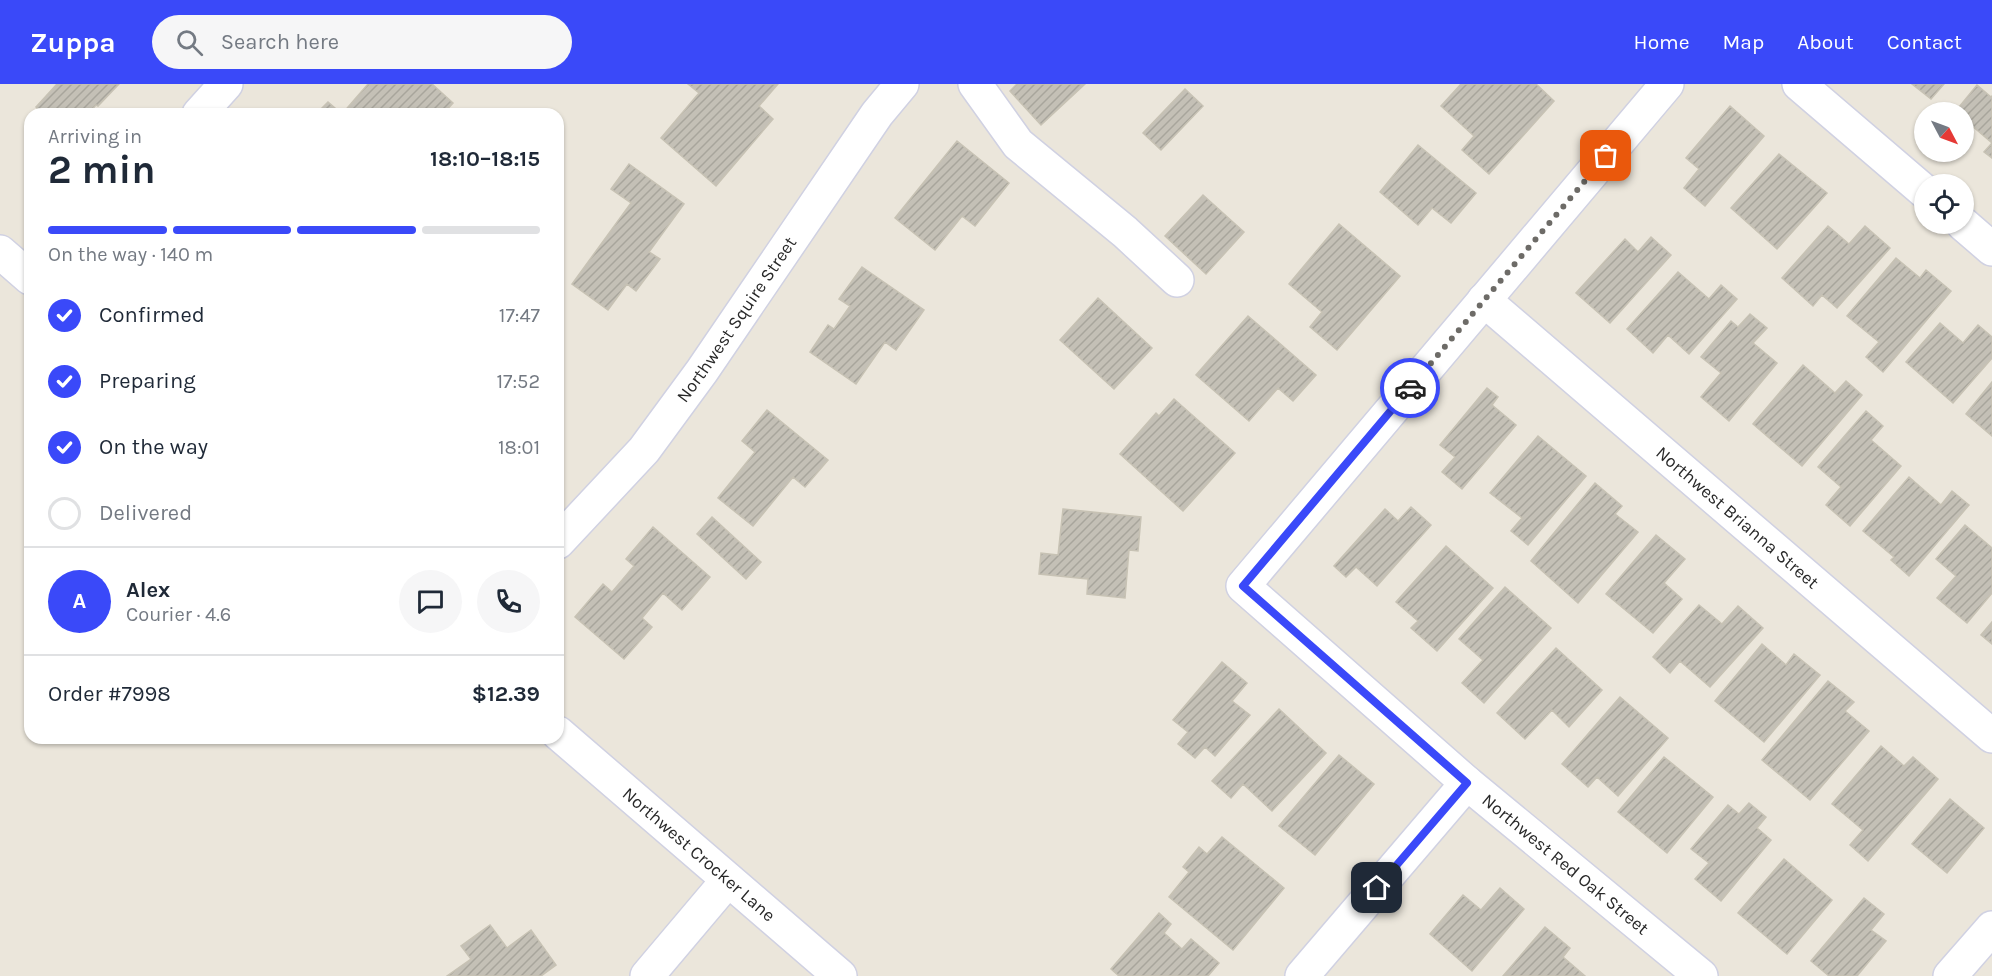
<!DOCTYPE html>
<meta charset="utf-8">
<style>
:root{--surface:#fff;--page:#f6f6f7;--text:#1f2937;--muted:#747a83;--line:#e0e1e3;--accent:#3a49f9}
body{margin:0;font-family:Karla,sans-serif;background:var(--page);color:var(--text);height:100vh;display:flex;flex-direction:column;font-size:22px;white-space:nowrap}
*{box-sizing:border-box;margin:0}
p{font-size:20px;color:var(--muted)}
.icon{flex:none;width:33px;height:33px;fill:none;stroke:currentColor;stroke-width:2;stroke-linecap:round;stroke-linejoin:round}
.map{position:relative;flex:1;overflow:hidden}
.side{position:absolute;left:24px;top:24px;width:540px;height:636px;display:flex;flex-direction:column;background:var(--surface);border-radius:18px;box-shadow:0 2px 4px #0004}
.side>*{flex:none}
.needle{width:39px;rotate:131deg}
.tools{position:absolute;left:1914px;top:18px;display:grid;gap:12px}
.tools a{display:grid;place-items:center;width:60px;height:60px;border-radius:50%;background:var(--surface);box-shadow:0 2px 4px #0004;font-size:30px}
.pin{position:absolute;display:grid;place-items:center;width:51px;height:51px;color:#fff;margin:-26px;border-radius:12px;box-shadow:0 3px 9px #0006}
.courier{position:absolute;display:grid;place-items:center;width:60px;height:60px;margin:-30px;border:4px solid #3a49f9;border-radius:50%;background:#fff;color:#222;box-shadow:0 2px 8px #0007}
.overview em{font-style:normal;font-weight:700}
.overview div{display:flex;flex-direction:column-reverse}
.overview{display:flex;align-items:center;justify-content:space-between;height:102px;padding:0 24px}
h1{font-size:39px;font-weight:700;line-height:45px}
.bar{display:grid;grid-template-columns:repeat(4,1fr);gap:9px 6px;align-content:center;height:72px;padding:0 24px}
.bar i{height:8px;border-radius:4px;background:var(--line)}
.bar .on{background:var(--accent)}
.bar p{grid-column:span 4}
.line{display:flex;align-items:center;gap:15px;padding:0 24px;border-top:2px solid var(--line)}
.line div{flex:1}
.round{display:grid;place-items:center;flex:none;width:63px;height:63px;border-radius:32px;background:var(--page)}
ol{padding:0 24px;list-style:none}
li{display:flex;align-items:center;gap:18px;height:66px}
li p{margin-inline-start:auto}
li .icon{padding:6px;border-radius:50%;background:var(--accent);color:#fff;stroke-width:4}
li:last-child{color:var(--muted)}
li i{width:33px;height:33px;border:3px solid var(--line);border-radius:50%}
header{display:flex;align-items:center;gap:36px;box-sizing:border-box;height:84px;padding:0 30px;background:var(--accent);color:#fff}
header strong{font-size:28px}
nav{display:flex;gap:33px;margin-inline-start:auto;font-size:21px}
.search{width:420px;height:54px;background:var(--page);display:flex;align-items:center;gap:15px;box-sizing:border-box;padding:0 21px;border-radius:33px;color:var(--muted);font-size:22px}
.map>svg:first-child{display:block}
.building{fill:url(#building-hatch);stroke:#c7c2b4;stroke-width:1.5}
.lines{fill:none;stroke-linecap:round;stroke-linejoin:round}
.minor-casing{stroke:#d0d1e2;stroke-width:36}
.minor{stroke:#fff;stroke-width:33}
.done{stroke:#6d6b67;stroke-width:6;stroke-dasharray:0 10.8}
.route{stroke:#3a49f9;stroke-width:8}
.labels{text-anchor:middle;stroke-width:5;stroke-linejoin:round;paint-order:stroke}
.street-label{font-size:18px;fill:#292929;stroke:#fff}
</style>
<header>
<strong>Zuppa</strong>
<div class="search"><svg class="icon" aria-label="search" viewBox="0 0 24 24"><circle cx="10" cy="10" r="6"/><path d="M15 15l6 6"/></svg>Search here</div>
<nav><a>Home</a><a>Map</a><a>About</a><a>Contact</a></nav>
</header>
<div class="map">
<svg width="1992" height="892" viewBox="0 0 1992 892">
<defs>
<pattern id="building-hatch" width="6" height="6" patternUnits="userSpaceOnUse" patternTransform="scale(1.5)"><rect width="6" height="6" fill="#c4c0b6"/><path d="M-1 1l2-2M0 6l6-6M5 7l2-2" fill="none" stroke="#a8a59c"/></pattern>
</defs>
<rect width="100%" height="100%" fill="#ebe6db"/>
<path class="building" d="M57,0H119L98,22L96,21L88,30H43L36,23Z
M368,0H432L453,19L443,30H316L328,18L342,30Z
M688,0H778L759,22L773,35L716,102L661,54L699,9Z
M1017,0H1085L1041,41L1010,7Z
M1461,0H1536L1554,17L1489,90L1462,66L1474,52L1441,22Z
M1912,0H1944L1931,15Z
M1977,1L1991,13L1992,12V74L1984,68L1992,59L1964,35V28H1955Z
M1185,5L1203,22L1161,66L1143,49Z
M1730,22L1764,52L1705,122L1684,104L1699,85L1686,74Z
M957,57L1009,99L975,142L962,132L935,166L895,134Z
M1418,61L1476,109L1451,139L1432,124L1418,141L1380,108Z
M1779,70L1827,109L1777,165L1731,124Z
M629,80L684,120L649,168L660,175L636,207L627,200L608,226L572,200L631,119L611,105Z
M1203,111L1244,148L1206,190L1165,152Z
M1339,140L1400,192L1337,266L1310,243L1322,228L1289,200Z
M1828,142L1849,160L1865,142L1890,164L1837,224L1822,211L1813,222L1782,194Z
M1651,153L1671,171L1610,239L1576,209L1625,155L1638,168Z
M1896,174L1920,194L1926,186L1951,207L1883,288L1866,273L1879,258L1847,232Z
M862,183L924,226L896,266L885,258L856,300L810,268L828,241L834,245L850,222L839,215Z
M1678,188L1709,215L1721,201L1737,215L1689,270L1668,251L1653,269L1627,245Z
M1098,214L1152,264L1114,305L1060,256Z
M1750,230L1767,244L1753,259L1777,279L1729,337L1701,313L1721,289L1701,273L1731,237L1738,243Z
M1248,232L1316,291L1293,317L1278,304L1249,337L1196,291Z
M1940,239L1963,259L1978,241L1992,253V274L1953,319L1906,278Z
M1803,281L1835,309L1846,297L1862,311L1802,382L1753,340Z
M1992,298V352L1966,330Z
M1487,304L1498,313L1492,321L1516,341L1462,405L1442,388L1455,373L1440,361Z
M1174,315L1235,369L1183,427L1120,370L1156,329L1159,332Z
M767,326L828,376L805,403L793,393L753,442L718,414L755,368L742,357Z
M1866,327L1883,342L1871,356L1901,382L1850,442L1826,421L1841,403L1818,383Z
M1538,352L1586,392L1528,461L1511,447L1522,434L1490,409Z
M1909,393L1941,421L1952,407L1969,421L1909,492L1891,476L1894,473L1863,447Z
M1595,399L1622,422L1615,430L1638,448L1578,519L1531,477Z
M1411,423L1431,441L1377,502L1356,483L1346,493L1334,482L1385,425L1398,437Z
M1063,425L1141,433L1138,467L1129,466L1125,514L1087,510L1088,495L1039,490L1041,469L1058,471Z
M712,433L761,478L746,495L697,450Z
M1965,441L1992,464V509L1967,539L1937,514L1956,492L1936,475Z
M653,443L710,493L682,526L663,509L642,534L652,543L624,575L575,533L603,500L612,508L634,482L626,475Z
M1656,451L1685,475L1664,499L1682,515L1653,549L1606,510Z
M1446,462L1493,504L1437,567L1411,544L1418,537L1396,518Z
M1505,503L1551,544L1484,619L1462,599L1483,576L1459,555Z
M1699,521L1722,540L1738,522L1763,544L1710,603L1680,577L1670,589L1653,573Z
M1992,538V560L1981,551Z
M1762,560L1786,581L1794,570L1820,591L1764,658L1715,617Z
M1556,564L1602,606L1569,643L1552,626L1525,655L1497,629Z
M1222,578L1247,599L1232,617L1250,631L1215,672L1205,663L1195,674L1178,660L1188,648L1173,636Z
M1828,597L1854,618L1845,627L1869,647L1810,716L1762,676Z
M1620,613L1668,654L1618,712L1597,693L1588,703L1562,680Z
M1279,625L1326,669L1272,727L1243,700L1231,714L1212,697Z
M1881,662L1904,682L1913,673L1938,695L1868,777L1850,761L1863,746L1832,720Z
M1339,671L1374,700L1315,771L1279,742Z
M1664,673L1713,713L1667,769L1618,728Z
M1950,715L1984,744L1947,789L1912,760Z
M1749,719L1766,733L1757,744L1771,756L1721,817L1695,795L1709,779L1691,765L1728,721L1739,730Z
M1222,753L1284,804L1233,866L1169,813L1189,788L1183,783L1199,763L1207,770Z
M1784,775L1832,816L1787,870L1738,829Z
M1500,804L1524,825L1472,887L1430,850L1463,811L1481,826Z
M1864,814L1884,830L1871,846L1886,857L1857,892H1829L1811,877Z
M1159,829L1171,840L1164,849L1182,865L1191,855L1219,879L1208,892H1119L1111,885Z
M490,841L507,864L531,846L556,881L541,892H447L471,875L461,862Z
M1545,843L1570,864L1563,873L1585,892H1503Z"/>
<g class="lines">
<g class="minor-casing">
<g id="minor">
<path d="M975,0L1018,60L1125,148L1177,196"/>
<path id="s1" d="M1667,0L1243,502L1467,699L1701,892"/>
<path d="M1799,0L1924,107"/>
<path d="M199,30L226,0"/>
<path d="M1963,140L1992,165"/>
<path d="M0,168L30,194"/>
<path id="s2" d="M1484,216L1992,652"/>
<path id="s3" d="M558,458L644,366L702,287L877,30L902,0"/>
<path id="s4" d="M558,649L840,892"/>
<path d="M647,892L728,796"/>
<path d="M1302,892L1467,699"/>
<path d="M1950,892L1992,844"/>
</g>
</g>
<use href="#minor" class="minor"/>
</g>
<g class="lines">
<path class="done" d="M1410,304L1606,72"/>
<path class="route" d="M1377,804L1467,699L1243,502L1410,304"/>
</g>
<g class="labels">
<g class="street-label">
<text dy="6" stroke="none"><textPath href="#s3" startOffset="286">Northwest Squire Street</textPath></text>
<text dy="6" stroke="none"><textPath href="#s2" startOffset="334">Northwest Brianna Street</textPath></text>
<text dy="6" stroke="none"><textPath href="#s4" startOffset="186">Northwest Crocker Lane</textPath></text>
<text dy="6" stroke="none"><textPath href="#s1" startOffset="1083">Northwest Red Oak Street</textPath></text>
</g>
</g>
</svg>
<div class="tools">
<a><svg class="needle" viewBox="-14 -14 28 28"><path d="M0-13l5 13h-10z" fill="#e53935"/><path d="M0 13l5-13h-10z" fill="#747a83"/></svg></a>
<a><svg class="icon" aria-label="locate" viewBox="0 0 24 24"><circle cx="12" cy="12" r="6"/><path d="M12 2v4M12 18v4M2 12h4M18 12h4"/></svg></a>
</div>
<div class="pin" style="left:1606px;top:72px;background:#ea580c"><svg class="icon" aria-label="bag" viewBox="0 0 24 24"><path d="M5 8h14l-1 12H6zM9 8a3 3 0 0 1 6 0"/></svg></div>
<div class="pin" style="left:1377px;top:804px;background:#1f2937"><svg class="icon" aria-label="home" viewBox="0 0 24 24"><path d="M3 11l9-7 9 7M6 9v11h12V9"/></svg></div>
<div class="courier" style="left:1410px;top:304px"><svg class="icon" aria-label="car" viewBox="0 0 24 24"><path d="M5 17H2v-5l4-1 3-4h7l3 4 3 1v5h-3M9 17h6M6 11h13"/><circle cx="7" cy="17" r="2"/><circle cx="17" cy="17" r="2"/></svg></div>
<section class="side">
<div class="overview"><div><h1>2 min</h1><p>Arriving in</p></div><em>18:10–18:15</em></div>
<div class="bar"><i class="on"></i><i class="on"></i><i class="on"></i><i></i><p>On the way · 140 m</p></div>
<ol>
<li><svg class="icon" aria-label="check" viewBox="0 0 24 24"><path d="M5 12l5 5 9-10"/></svg>Confirmed<p>17:47</p></li>
<li><svg class="icon" aria-label="check" viewBox="0 0 24 24"><path d="M5 12l5 5 9-10"/></svg>Preparing<p>17:52</p></li>
<li><svg class="icon" aria-label="check" viewBox="0 0 24 24"><path d="M5 12l5 5 9-10"/></svg>On the way<p>18:01</p></li>
<li><i></i>Delivered</li>
</ol>
<div class="line" style="height:108px"><b class="round" style="background:var(--accent);color:#fff">A</b><div><b>Alex</b><p>Courier · 4.6</p></div><a class="round"><svg class="icon" aria-label="chat" viewBox="0 0 24 24"><path d="M4 5h16v11H9l-5 4z"/></svg></a><a class="round"><svg class="icon" aria-label="phone" viewBox="0 0 24 24"><path d="M5 4h4l2 5-3 2q2 4 5 5l2-3 5 2v4C11 20 4 13 5 4z"/></svg></a></div>
<div class="line" style="height:78px"><div>Order #7998</div><b>$12.39</b></div>
</section>
</div>
